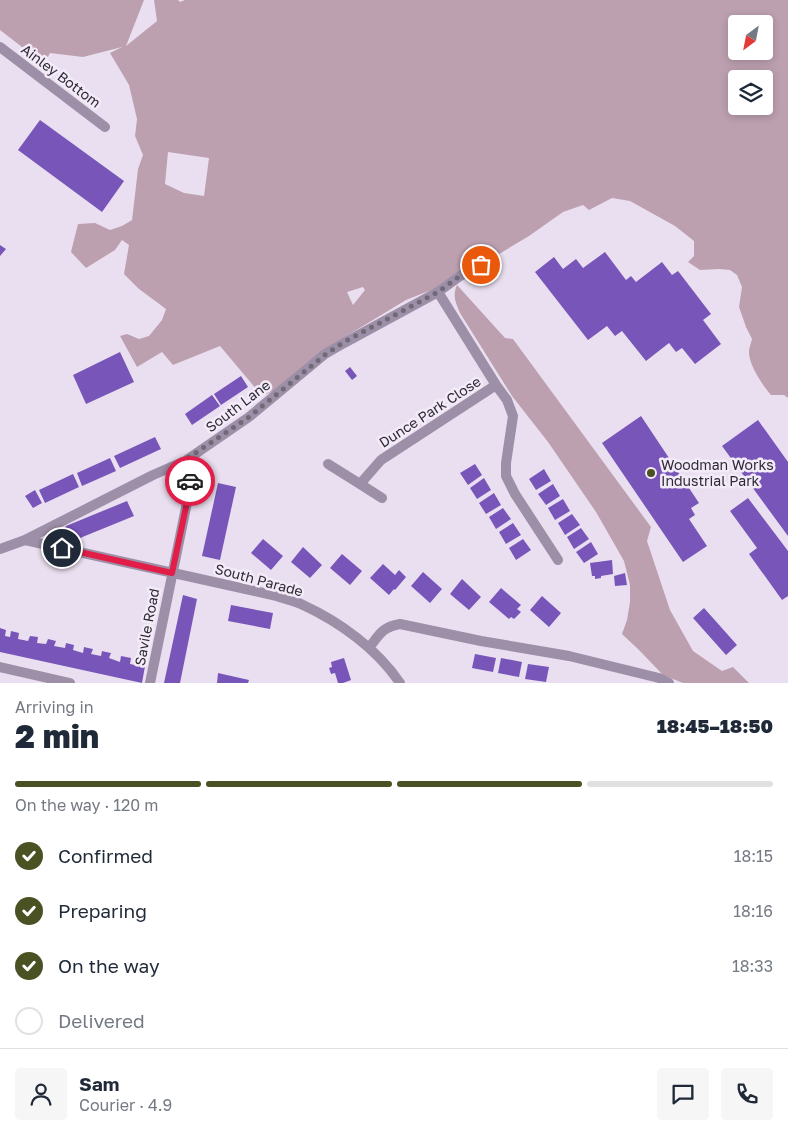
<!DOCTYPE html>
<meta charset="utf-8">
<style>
:root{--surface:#fff;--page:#f6f6f7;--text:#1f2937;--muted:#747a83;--line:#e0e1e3;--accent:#4a5224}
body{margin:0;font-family:"Golos Text",sans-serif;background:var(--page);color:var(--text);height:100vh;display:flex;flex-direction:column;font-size:19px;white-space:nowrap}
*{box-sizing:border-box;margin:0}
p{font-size:16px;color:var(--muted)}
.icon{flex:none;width:28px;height:28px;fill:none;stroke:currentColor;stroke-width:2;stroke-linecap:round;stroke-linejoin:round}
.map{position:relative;height:683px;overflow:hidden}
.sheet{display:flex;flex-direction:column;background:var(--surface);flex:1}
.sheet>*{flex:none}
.needle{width:32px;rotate:212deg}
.buttons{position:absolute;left:728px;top:15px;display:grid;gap:10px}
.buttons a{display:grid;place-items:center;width:45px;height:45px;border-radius:5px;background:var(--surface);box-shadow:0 2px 8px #0003;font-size:25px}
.pin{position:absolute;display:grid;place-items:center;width:42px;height:42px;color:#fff;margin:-21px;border:2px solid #fff;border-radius:50%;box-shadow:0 1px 5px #0007}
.courier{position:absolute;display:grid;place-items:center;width:50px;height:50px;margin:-25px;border:4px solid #e11d48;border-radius:50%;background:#fff;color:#222;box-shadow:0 1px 6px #0007}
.overview em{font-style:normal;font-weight:800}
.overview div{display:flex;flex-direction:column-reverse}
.overview{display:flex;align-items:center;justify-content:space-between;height:85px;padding:0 15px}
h1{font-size:32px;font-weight:800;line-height:38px}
.bar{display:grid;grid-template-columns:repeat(4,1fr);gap:8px 5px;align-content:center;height:60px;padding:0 15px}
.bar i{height:6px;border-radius:4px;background:var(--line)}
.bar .on{background:var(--accent)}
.bar p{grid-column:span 4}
.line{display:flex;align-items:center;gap:12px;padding:0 15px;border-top:1px solid var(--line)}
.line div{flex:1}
.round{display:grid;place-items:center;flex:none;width:52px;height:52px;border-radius:5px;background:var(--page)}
ol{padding:0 15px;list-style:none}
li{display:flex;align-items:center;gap:15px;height:55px}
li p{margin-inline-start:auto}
li .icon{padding:5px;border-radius:50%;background:var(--accent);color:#fff;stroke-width:4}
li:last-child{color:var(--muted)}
li i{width:28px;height:28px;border:2px solid var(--line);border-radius:50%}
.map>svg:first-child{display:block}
.green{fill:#bda0b0;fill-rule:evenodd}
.building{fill:#7855b8}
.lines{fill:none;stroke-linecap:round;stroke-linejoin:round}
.street{stroke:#9c8fa7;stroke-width:10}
.done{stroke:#706977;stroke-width:5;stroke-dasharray:0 9}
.route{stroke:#e11d48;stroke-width:6}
.poi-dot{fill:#4a5224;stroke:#f3ebf8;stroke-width:2}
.labels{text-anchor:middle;stroke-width:5;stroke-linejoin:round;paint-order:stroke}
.street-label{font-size:14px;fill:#2f2a36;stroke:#f3ebf8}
.poi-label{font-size:14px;fill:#2f2a36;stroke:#f3ebf8;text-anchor:start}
</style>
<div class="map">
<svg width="788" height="683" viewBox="0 0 788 683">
<rect width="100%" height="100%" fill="#eadff0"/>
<path class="green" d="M0,0H144L126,46L157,21L154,0H178L180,2L185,0H788V398L784,395H771C763,386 748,364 749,351C749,348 751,343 752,339L746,327L739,307L742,287L737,275L730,270L719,269L700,270L688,262L694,256V241L675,226L630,201L612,198L589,210L583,205L563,212L529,236L454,281L406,300L335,343L280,388L262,396L220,346L173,365L162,352L137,367L120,336L127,334L139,339L149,336L162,320L166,309L139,289L124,274L129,245L122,240L115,250L86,268L71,252L78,224L95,223L110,230L122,226L132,220L138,169L143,155L135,136L137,119L129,85L110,53L122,47L83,57L50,53L44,64L0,30ZM736,24H764V51H736ZM736,79H764V106H736ZM168,152L209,158L204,196L184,193L165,184ZM363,287L365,290L353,305L347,292Z
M457,285L505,338L513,339L651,527L647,541L670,610L693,651L722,671L733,667L749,683H683L663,675L639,650L622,634L627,620L630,602V585L624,561L596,512L548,442L512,396L460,313C456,303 452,296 457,285Z"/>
<path class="building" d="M40,120L124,181L102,212L18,150Z
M0,245L6,249L0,256Z
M605,252L626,280L631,276L636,282L662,262L672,275L678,271L711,314L703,320L721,344L695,364L682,348L676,352L669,343L646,361L622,331L615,336L607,326L588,340L535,272L554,257L563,269L576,259L583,268Z
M120,352L134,382L86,404L73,375Z
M350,367L357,376L352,380L345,371Z
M241,376L248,387L221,405L214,394Z
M212,395L220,406L192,425L185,414Z
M641,416L699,503L691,508L695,515L689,519L707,546L683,562L602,443Z
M758,420L788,462V536L722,446Z
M155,437L161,449L120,468L114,456Z
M110,458L116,471L82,486L77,473Z
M475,464L482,475L468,485L460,473Z
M544,469L551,481L536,490L529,479Z
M73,474L79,487L45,503L39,490Z
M484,478L491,490L477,499L470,488Z
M218,483L236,487L220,560L202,556Z
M553,484L560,496L546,505L538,494Z
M35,490L42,503L33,508L25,496Z
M494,493L501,505L486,514L479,503Z
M748,498L788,551V596L782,600L749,554L757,548L730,511Z
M563,499L570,511L555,520L548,508Z
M127,501L134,516L80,538L69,536L65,529L66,526Z
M503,508L511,519L496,529L489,517Z
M572,514L580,525L565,535L558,523Z
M513,523L521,535L506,544L499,532Z
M581,528L589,539L574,549L567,537Z
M263,539L283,556L271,570L251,553Z
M523,539L531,550L516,560L509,548Z
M591,542L598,554L584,563L576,552Z
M303,547L322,565L310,578L291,562Z
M342,554L362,571L350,585L330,568Z
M612,560L613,574L601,576V578L595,579V576H592L590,563Z
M383,564L395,575L399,570L406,577L395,590L394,589L389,595L370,578Z
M423,572L442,589L430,603L411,586Z
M625,573L627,585L615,586L614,576Z
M462,579L481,597L469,610L450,594Z
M501,588L521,605L517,609L521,612L514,619L511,617L509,619L489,602Z
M183,595L197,599L180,683H164Z
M542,596L561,613L549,627L530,610Z
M231,605L273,613L270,629L228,621Z
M704,608L737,645L726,655L693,618Z
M0,628L6,630L5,636L10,637L11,631L19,633L18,639L28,641L30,636L38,637L37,643L46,644L48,639L56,641L54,646L65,648L66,643L74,645L73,650L83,653L84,647L88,648L93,649L91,654L101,656L102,651L106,652L111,653L109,658L120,662L121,656L131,658L130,664L140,666L143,654L147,655L142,683L0,652Z
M475,654L496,658L493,672L472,668Z
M344,658L351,680L343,683H338L335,673L331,674L329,668L332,667L331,662Z
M501,658L522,662L519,677L498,673Z
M528,664L549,667L546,682L525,679Z
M218,673L249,680L248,683H217Z"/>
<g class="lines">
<path class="street" d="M0,47L105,127
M438,292L496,385L507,400L513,416L506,463V476L515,494L558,560
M328,464L360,484
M382,498L360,484L381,460L496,385
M25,540L277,596C285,599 295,601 303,605C340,622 377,649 400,683
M0,549L25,540L153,475L185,461L249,417L325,354L344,343L438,292L460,276L481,265
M369,648C379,635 382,627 400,624L481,641L569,656L659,678L669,683
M0,667L70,683
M150,683L190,488V467L185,461"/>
</g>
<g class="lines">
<path class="done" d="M190,481V467L185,460L249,417L326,354L344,342L438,292L460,276L481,265"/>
<path class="route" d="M62,548L172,573L190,488V481"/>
</g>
<circle class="poi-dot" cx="651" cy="473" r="5"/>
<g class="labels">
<g class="street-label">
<text transform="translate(61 76) rotate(37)" y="5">Ainley Bottom</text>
<text transform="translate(238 406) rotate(-37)" y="5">South Lane</text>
<text transform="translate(430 412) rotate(-33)" y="5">Dunce Park Close</text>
<text transform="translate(259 580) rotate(15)" y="5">South Parade</text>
<text transform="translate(147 627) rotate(-79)" y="5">Savile Road</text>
</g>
<g class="poi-label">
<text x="661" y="470">Woodman Works<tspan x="661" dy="16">Industrial Park</tspan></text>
</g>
</g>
</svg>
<div class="buttons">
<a><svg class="needle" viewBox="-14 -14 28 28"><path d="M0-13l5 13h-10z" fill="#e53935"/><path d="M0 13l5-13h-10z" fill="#747a83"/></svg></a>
<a><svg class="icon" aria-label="layers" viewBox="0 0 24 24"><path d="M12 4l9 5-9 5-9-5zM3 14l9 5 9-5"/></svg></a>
</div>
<div class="pin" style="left:481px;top:265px;background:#ea580c"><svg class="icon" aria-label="bag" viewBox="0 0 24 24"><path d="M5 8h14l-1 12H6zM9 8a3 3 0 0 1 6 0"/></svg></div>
<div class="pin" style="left:62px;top:548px;background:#1f2937"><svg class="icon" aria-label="home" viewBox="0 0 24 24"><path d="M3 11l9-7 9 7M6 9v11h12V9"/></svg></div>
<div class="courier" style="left:190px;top:481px"><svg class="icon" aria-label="car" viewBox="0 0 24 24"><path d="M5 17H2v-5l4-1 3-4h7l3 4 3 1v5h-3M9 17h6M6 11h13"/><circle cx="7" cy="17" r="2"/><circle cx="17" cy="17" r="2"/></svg></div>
</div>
<section class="sheet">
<div class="overview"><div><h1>2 min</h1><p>Arriving in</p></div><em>18:45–18:50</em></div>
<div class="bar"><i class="on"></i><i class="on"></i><i class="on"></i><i></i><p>On the way · 120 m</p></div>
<ol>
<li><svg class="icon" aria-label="check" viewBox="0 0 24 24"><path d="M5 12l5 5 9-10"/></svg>Confirmed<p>18:15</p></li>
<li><svg class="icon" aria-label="check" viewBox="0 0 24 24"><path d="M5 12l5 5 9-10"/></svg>Preparing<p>18:16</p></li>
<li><svg class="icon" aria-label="check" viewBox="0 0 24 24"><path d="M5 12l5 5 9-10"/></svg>On the way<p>18:33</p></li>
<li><i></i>Delivered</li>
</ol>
<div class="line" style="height:90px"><a class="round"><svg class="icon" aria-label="person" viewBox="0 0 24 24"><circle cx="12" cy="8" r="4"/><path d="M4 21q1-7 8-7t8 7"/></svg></a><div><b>Sam</b><p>Courier · 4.9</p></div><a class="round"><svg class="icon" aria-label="chat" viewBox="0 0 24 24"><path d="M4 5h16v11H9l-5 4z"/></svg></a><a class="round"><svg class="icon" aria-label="phone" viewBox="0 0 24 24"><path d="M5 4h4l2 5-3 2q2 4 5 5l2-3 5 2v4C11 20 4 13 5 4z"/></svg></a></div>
</section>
